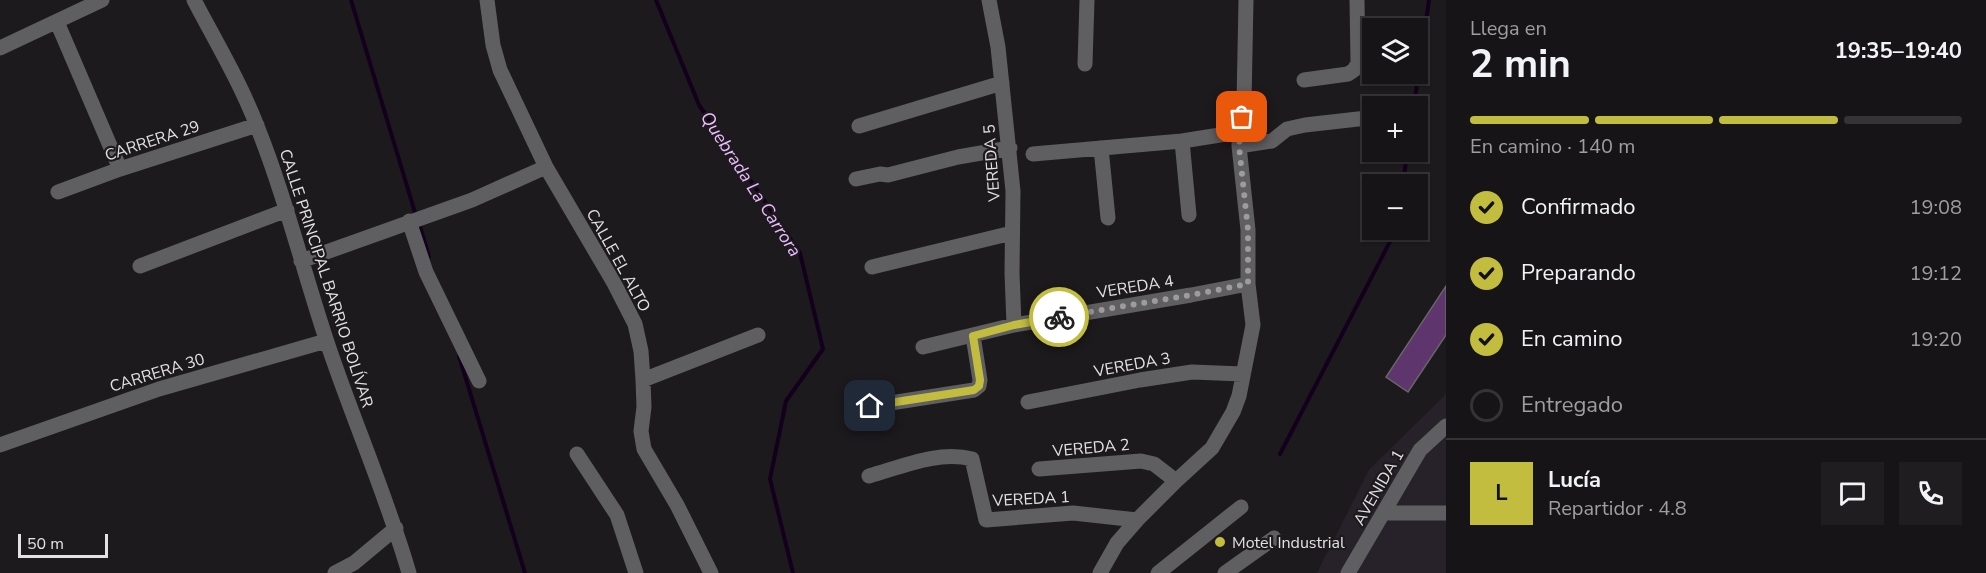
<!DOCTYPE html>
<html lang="es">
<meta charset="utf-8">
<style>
:root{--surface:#161416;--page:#1f1d1f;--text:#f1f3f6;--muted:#9e9ea1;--line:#353335;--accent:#c2bd3f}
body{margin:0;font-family:"Nunito Sans",sans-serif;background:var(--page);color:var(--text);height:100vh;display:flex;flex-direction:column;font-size:22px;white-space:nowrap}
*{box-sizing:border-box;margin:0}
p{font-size:20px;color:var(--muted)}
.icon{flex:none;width:33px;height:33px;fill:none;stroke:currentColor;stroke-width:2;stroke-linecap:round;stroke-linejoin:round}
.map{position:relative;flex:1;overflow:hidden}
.sheet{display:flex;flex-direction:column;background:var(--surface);width:540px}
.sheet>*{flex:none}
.tools{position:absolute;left:1362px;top:18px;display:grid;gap:12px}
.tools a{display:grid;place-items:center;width:66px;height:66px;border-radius:0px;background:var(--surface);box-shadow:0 2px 4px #0004,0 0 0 2px var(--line);font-size:30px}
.scale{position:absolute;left:18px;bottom:15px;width:90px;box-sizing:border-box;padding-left:6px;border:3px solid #e3e1e4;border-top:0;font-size:16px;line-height:21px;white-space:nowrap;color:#e3e1e4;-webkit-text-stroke:4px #1d1a1e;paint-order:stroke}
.pin{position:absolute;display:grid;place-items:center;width:51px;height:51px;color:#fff;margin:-26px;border-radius:12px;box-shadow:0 3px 9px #0006}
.courier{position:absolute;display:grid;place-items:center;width:60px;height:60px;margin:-30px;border:4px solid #c2bd3f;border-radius:50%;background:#fff;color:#222;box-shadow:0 2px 8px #0007}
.headline em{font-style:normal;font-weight:700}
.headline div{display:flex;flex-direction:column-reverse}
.headline{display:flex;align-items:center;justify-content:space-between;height:102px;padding:0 24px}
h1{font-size:39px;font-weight:700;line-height:45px}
.bar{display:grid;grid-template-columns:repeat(4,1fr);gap:9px 6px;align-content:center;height:72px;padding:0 24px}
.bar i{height:8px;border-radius:4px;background:var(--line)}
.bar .selected{background:var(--accent)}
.bar p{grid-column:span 4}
.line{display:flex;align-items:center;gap:15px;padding:0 24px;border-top:2px solid var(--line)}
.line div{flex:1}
.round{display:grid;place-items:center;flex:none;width:63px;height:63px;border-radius:0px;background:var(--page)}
ol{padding:0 24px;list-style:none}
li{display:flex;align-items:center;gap:18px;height:66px}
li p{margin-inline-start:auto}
li .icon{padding:6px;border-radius:50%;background:var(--accent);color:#111;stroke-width:4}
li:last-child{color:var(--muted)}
li i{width:33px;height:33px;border:3px solid var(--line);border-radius:50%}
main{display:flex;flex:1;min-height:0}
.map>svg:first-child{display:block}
.built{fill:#27212a}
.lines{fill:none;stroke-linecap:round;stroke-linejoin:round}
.stream{stroke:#13001c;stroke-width:4}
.building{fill:#5e356c;stroke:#69666a;stroke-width:1.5}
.minor{stroke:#5f5e60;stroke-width:15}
.done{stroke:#9e9b9f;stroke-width:6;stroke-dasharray:0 10.8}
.route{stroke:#c2bd3f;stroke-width:8}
.poi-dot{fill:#c2bd3f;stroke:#1d1a1e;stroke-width:2}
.labels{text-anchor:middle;stroke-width:4.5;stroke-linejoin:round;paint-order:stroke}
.street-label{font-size:16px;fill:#e3e1e4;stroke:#1d1a1e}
.poi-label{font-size:16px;fill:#e3e1e4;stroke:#1d1a1e;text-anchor:start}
.water-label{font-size:18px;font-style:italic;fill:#edbbff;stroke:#1d1a1e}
</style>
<main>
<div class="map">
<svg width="1446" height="573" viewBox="0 0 1446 573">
<rect width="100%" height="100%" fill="#1d1a1e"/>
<path class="built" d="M1446,394V573H1317L1369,470Z"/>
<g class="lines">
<path class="stream" d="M351,0L416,216
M656,0L699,105L800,253L823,349L786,401L770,479L793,573
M1414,106L1429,0
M1403,184L1407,152
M419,223L429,257
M459,356L525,573
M1280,454L1396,230"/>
</g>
<path class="building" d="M1446,286V335L1408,392L1386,377Z"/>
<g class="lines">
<path class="minor" d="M194,0C216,42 240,82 257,126C285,196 303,270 327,342C353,420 386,494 409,573
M487,0L493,45L500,70L546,167L614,283L635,324L641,351L643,380L644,407L641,431L644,449L677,505L711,573
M989,0L998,47L1013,191L1012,273L1014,325
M57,22L120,169
M0,48L102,0
M1085,64L1087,0
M1304,80L1348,74L1354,70L1358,63L1357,0
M859,126L1002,83
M1182,141L1189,215
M1239,146L1272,141L1287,129L1305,125L1367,118
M1101,148L1108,218
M1033,154L1182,141L1239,132
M856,179L880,174L888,175L958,157L1010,148
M58,192L120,169L257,125
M409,221L426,272L479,381
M301,261L472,200L546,167
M140,266L287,210
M872,267L1012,233
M923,347L1014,325L1191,295L1248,284
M643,380L758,335
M1028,402L1140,380L1192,372L1243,374
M871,406L974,390L979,386L980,380L973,336
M0,445L159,389L326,341
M577,454L617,515L636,573
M1039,469L1141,461L1154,464L1176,481
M869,476C901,467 939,450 972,459L986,520L1073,513L1137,520
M1384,513H1446
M335,573L354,563L396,528
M1100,573L1117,543L1137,520L1176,481L1212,448L1233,412L1239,396L1253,325L1248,284V230L1239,146V132L1244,103L1246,0
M1158,573L1241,507
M1225,573L1274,538
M1348,573L1420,450L1446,426"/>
</g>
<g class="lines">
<path class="done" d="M1059,317L1191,295L1248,284V230L1239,146L1242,117"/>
<path class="route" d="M870,406L974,390L979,386L980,380L973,336L1014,325L1059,317"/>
</g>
<circle class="poi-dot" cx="1220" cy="542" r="6"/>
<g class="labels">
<g class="street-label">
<text transform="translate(152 140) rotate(-18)" y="6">CARRERA 29</text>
<text transform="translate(991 163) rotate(-94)" y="6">VEREDA 5</text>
<text transform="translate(619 260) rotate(61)" y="6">CALLE EL ALTO</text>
<text transform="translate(327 278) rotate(72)" y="6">CALLE PRINCIPAL BARRIO BOLÍVAR</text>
<text transform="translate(1135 286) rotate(-9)" y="6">VEREDA 4</text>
<text transform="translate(1132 364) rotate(-10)" y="6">VEREDA 3</text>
<text transform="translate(157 372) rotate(-17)" y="6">CARRERA 30</text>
<text transform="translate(1091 447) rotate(-5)" y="6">VEREDA 2</text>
<text transform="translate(1378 487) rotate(-60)" y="6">AVENIDA 1</text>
<text transform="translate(1031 498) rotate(-3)" y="6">VEREDA 1</text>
</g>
<g class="poi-label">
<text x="1232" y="548">Motel Industrial</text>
</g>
<g class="water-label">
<text transform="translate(751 184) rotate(57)" y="6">Quebrada La Carrora</text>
</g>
</g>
</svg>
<div class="tools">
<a><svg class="icon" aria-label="layers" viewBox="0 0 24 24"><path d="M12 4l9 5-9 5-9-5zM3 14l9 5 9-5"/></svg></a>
<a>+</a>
<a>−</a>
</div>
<div class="scale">50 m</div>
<div class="pin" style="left:1242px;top:117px;background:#ea580c"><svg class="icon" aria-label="bag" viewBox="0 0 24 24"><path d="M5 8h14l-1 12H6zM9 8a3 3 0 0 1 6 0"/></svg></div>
<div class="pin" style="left:870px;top:406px;background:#1f2937"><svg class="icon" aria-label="home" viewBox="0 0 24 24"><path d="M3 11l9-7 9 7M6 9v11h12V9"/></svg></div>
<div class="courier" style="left:1059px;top:317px"><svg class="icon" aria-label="bike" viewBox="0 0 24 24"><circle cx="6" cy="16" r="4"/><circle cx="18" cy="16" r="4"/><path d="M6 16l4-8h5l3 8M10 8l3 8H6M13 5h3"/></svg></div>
</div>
<section class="sheet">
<div class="headline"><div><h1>2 min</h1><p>Llega en</p></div><em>19:35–19:40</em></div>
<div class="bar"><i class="selected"></i><i class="selected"></i><i class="selected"></i><i></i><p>En camino · 140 m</p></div>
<ol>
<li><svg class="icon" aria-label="check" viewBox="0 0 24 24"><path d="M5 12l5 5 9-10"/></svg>Confirmado<p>19:08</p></li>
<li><svg class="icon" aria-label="check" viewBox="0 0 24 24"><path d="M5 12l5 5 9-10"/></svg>Preparando<p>19:12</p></li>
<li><svg class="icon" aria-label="check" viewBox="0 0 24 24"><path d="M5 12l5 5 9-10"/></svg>En camino<p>19:20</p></li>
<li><i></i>Entregado</li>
</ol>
<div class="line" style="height:108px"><b class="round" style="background:var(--accent);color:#111">L</b><div><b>Lucía</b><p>Repartidor · 4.8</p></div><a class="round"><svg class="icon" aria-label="chat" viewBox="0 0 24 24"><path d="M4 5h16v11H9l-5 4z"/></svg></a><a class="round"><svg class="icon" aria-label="phone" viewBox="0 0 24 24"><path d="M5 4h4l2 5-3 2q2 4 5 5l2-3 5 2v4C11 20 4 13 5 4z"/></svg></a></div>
</section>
</main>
